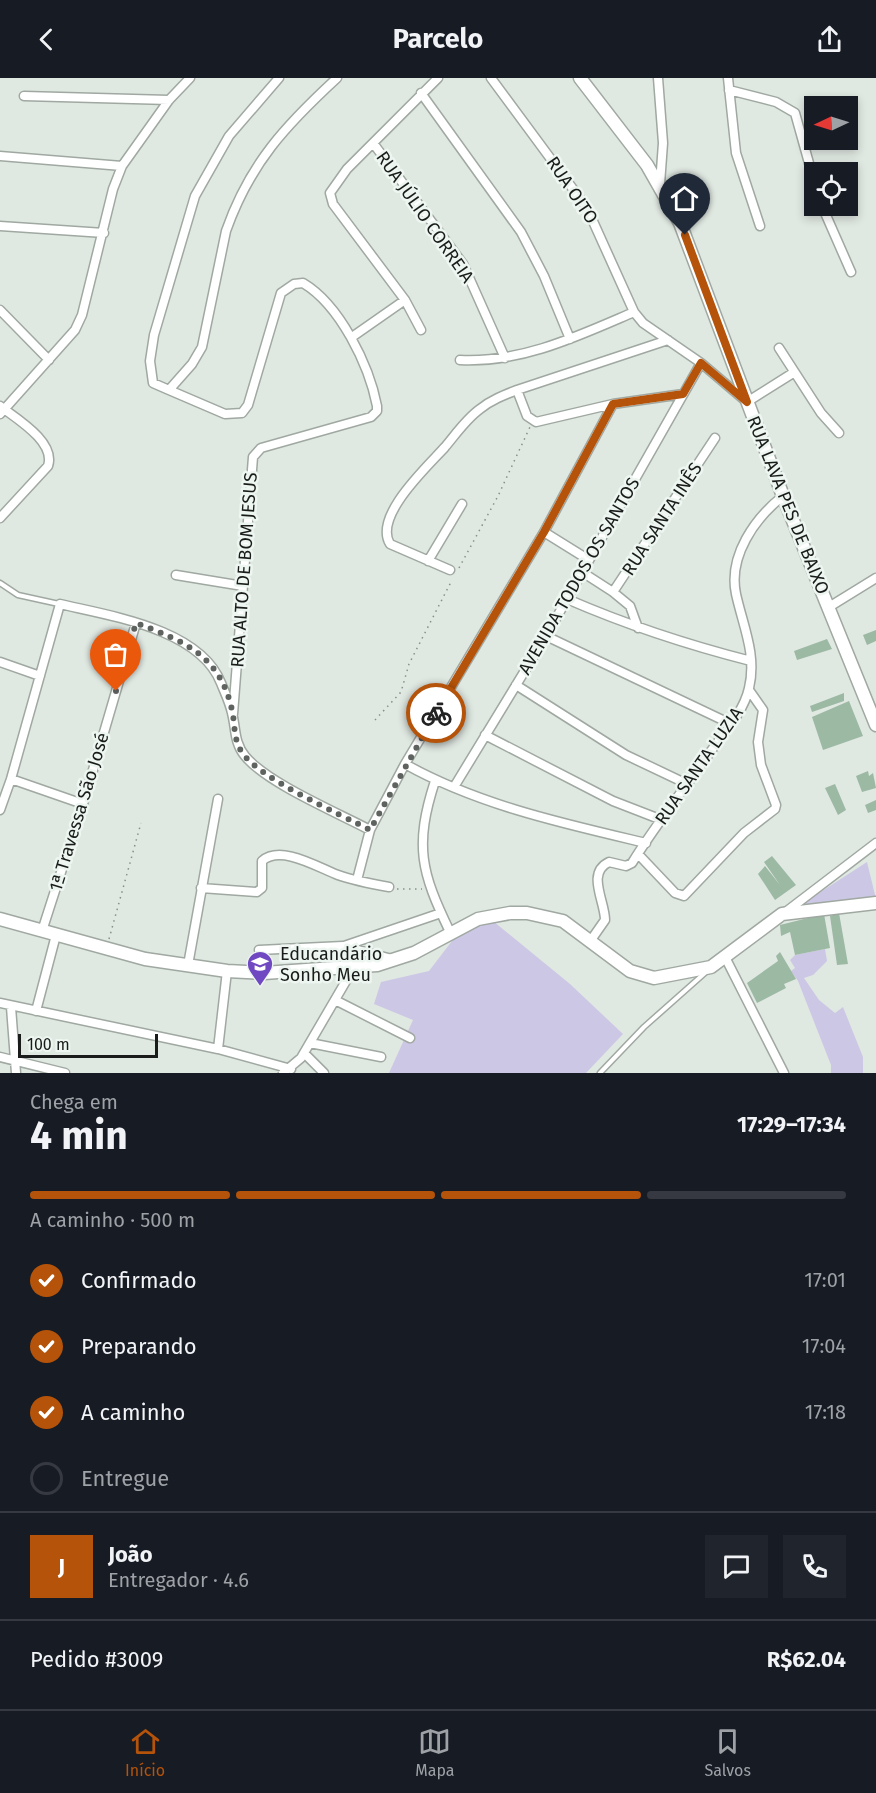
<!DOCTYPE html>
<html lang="pt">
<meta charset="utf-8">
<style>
:root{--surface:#171b24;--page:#20242c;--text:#f1f3f6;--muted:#9ea1a6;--line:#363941;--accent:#b45309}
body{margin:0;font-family:"Fira Sans",sans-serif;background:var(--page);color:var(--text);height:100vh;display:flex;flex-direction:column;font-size:22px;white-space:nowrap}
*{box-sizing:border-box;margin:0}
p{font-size:20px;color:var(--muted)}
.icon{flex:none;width:33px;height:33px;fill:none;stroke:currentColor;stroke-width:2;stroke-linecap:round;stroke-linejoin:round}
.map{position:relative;height:995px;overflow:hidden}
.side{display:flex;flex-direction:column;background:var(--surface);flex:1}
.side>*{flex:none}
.needle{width:39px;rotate:266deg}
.controls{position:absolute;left:804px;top:18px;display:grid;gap:12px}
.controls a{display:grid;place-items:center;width:54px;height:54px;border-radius:0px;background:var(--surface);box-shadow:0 3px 9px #0003;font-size:30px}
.scale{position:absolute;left:18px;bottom:15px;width:140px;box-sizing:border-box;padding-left:6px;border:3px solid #191c1a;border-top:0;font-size:16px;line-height:21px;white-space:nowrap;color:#191c1a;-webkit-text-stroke:4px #edf6f0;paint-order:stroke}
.pin{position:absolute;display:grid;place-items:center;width:51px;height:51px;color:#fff;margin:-62px -26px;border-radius:50% 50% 50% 0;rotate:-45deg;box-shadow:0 0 6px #0007}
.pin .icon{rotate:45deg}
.courier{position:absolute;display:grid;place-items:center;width:60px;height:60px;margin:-30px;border:4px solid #b45309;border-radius:50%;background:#fff;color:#222;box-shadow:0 2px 8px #0007}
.summary em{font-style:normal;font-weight:700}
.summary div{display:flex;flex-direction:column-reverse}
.summary{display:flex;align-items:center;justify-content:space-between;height:102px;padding:0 30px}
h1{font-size:39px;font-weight:700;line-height:45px}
.bar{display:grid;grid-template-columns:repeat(4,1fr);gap:9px 6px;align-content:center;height:72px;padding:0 30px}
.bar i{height:8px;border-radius:4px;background:var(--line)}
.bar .current{background:var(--accent)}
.bar p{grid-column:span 4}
.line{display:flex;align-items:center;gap:15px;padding:0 30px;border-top:2px solid var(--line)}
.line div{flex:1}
.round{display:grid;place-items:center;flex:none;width:63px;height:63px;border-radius:0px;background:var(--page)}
ol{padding:0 30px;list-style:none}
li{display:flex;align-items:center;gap:18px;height:66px}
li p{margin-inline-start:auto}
li .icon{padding:6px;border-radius:50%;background:var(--accent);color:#fff;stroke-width:4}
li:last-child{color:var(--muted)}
li i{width:33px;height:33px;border:3px solid var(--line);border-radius:50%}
header{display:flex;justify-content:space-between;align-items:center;height:78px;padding:0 30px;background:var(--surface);font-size:27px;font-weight:700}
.menu{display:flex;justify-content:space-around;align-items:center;height:84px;border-top:2px solid var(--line);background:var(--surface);font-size:16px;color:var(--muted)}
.menu a{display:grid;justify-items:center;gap:3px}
.menu .current{color:var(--accent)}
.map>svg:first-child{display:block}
.green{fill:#ccc7e4}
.building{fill:#9cb9a4}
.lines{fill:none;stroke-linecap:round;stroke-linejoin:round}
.lane-casing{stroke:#a0a8a2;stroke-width:7}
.street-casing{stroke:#a0a8a2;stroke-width:11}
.secondary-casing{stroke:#a0a8a2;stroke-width:15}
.path{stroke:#898f8a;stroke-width:1.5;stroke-dasharray:1.5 4.5;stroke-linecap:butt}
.lane{stroke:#fff;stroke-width:4}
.street{stroke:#fff;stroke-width:8}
.secondary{stroke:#fff;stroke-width:12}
.done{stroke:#5f6360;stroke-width:6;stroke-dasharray:0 10.8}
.route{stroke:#b45309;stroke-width:8}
.labels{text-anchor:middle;stroke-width:5;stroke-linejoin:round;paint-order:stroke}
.street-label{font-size:18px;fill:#191c1a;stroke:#edf6f0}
.poi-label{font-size:18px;fill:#191c1a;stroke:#edf6f0;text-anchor:start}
</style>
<header><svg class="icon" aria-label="back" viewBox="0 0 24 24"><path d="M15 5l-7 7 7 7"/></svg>Parcelo<svg class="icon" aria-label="share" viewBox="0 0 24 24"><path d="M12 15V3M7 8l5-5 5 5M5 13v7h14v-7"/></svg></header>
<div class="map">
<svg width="876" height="995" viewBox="0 0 876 995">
<rect width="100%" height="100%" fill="#e0e8e2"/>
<path class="green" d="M867,784L876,821L805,827V824Z
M493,843L570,906L623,956L586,995H389L413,942L374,926L381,904L429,893L465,846Z
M825,871L827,883L813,897L804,900L819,922L835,935L843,929L863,979V995H831V987L798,903L791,893L795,890L790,882L795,877Z"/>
<path class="building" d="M876,552V563L867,567L863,557Z
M827,561L832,571L797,582L794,573Z
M844,615V623L812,634L810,628Z
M849,623L863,658L823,672L812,639Z
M868,693L869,698L873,695L876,710L862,714L856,698Z
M835,706L846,732L838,737L825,710Z
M876,722V732L868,735L865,727Z
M772,778L796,807L775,822L758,796L765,788L780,807L764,784Z
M839,835L848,886L837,887L830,838Z
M824,836L830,870L795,877L790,854L781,858L780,847Z
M780,874L796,901L784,906L786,910L757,925L747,905L778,883L776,878Z"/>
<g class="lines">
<g class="lane-casing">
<path id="lane" d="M0,505L18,517L59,526
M600,995L644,949L706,894"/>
</g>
<g class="street-casing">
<path id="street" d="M279,0L229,58L195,118L154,257L150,283L153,305L169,312L192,286L202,269L226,153C250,85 286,47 337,0
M491,0L587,130L634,234L643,245L701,285L747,324L793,295
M658,0L663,65L660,106
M728,0L736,75L760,148
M729,12L776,24L795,35L814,103
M421,15L521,154L544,198L570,261
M24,18L169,22
M373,65L463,186L505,280
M0,78L122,88
M822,128L851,194
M0,148L104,155
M0,232L49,282
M421,252L405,222L333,126L330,115L347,91L438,0
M352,259L405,222
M779,270L821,335L839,355
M460,282C522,285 578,258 634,234
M169,312L225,336L242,335L248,327L281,215L294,206L303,205C340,227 369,287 377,328V333L371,339L261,370L253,379L233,636
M517,312L527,338L536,344L613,326L683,316
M0,328C17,341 56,364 48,388L0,440
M0,336L75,252L82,237L113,111L122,88L169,22L190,0
M544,454L589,482
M428,483L462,426
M450,492L390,466C373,438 428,388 445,369C456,356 466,341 480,331C491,322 504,317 517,312L668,262
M582,494L613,514
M176,497L243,508
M567,521C627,547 688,567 751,583
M829,529L876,500
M638,550L630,528L613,514L715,360
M546,558L731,646
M0,584L40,598
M516,607L626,677L687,706
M485,657L613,723L662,742
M405,686C478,727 565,746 646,765
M11,701L83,726
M435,703C414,768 421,794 450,854
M454,709L546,558L701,285
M0,732L11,701L60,526C111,538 200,551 221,605C225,615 230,625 232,635C236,650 234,665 245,678C267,705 336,734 370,752
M638,776L675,815L684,818L744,755L775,731L776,727L761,687L758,664L763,632L749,612
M357,802L370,752L405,686L544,454L613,326
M201,810L257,814L262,810V783C281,766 319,790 338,797C355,803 372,806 389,809
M783,836L876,765
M42,853L83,726L136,545
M591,862L605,842C605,823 586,795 609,784L626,788L632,785C656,746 685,710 711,673C725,654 744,633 749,610C757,577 743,548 736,516C728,478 755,440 783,418
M344,868L441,835
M259,872L343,868L392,881
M725,879L784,995
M188,887L218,721
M335,922L410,960
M0,925L218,971L291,991
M11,929L16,995
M36,933L56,857
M310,965L381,979
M218,971L227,893
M304,975L324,995
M0,979L65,995
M283,995L301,980L353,891"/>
</g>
<g class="secondary-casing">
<path id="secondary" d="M580,0L647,87L680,145L783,418L876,647
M0,841L145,881L227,893L264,895L377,887L414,875L478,841L510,835H527L563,843L630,893L654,900L711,889L782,836L876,825"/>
</g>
<path class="path" d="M459,490L498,418L530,349
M375,642L401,614L409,586L452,502
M397,811H422
M109,861L141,745"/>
<use href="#lane" class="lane"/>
<use href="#street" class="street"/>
<use href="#secondary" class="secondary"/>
</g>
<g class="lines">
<path class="done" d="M116,613L136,545C186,564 222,578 233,637C235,651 234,665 244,677C263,702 338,735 370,752L436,635"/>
<path class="route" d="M436,635L544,454L613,326L683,316L701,285L747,324L685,157"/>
</g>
<defs>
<g id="school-pin" transform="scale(1.35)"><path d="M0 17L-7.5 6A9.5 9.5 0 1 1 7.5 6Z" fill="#7049c2" stroke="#edf6f0"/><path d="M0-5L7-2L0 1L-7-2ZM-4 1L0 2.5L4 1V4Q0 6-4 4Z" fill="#fff"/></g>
</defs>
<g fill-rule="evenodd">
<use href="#school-pin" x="260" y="886"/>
</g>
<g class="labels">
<g class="street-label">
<text transform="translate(572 112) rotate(56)" y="6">RUA OITO</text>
<text transform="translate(425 139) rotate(55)" y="6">RUA JÚLIO CORREIA</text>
<text transform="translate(788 427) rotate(68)" y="6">RUA LAVA PES DE BAIXO</text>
<text transform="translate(662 441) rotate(-57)" y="6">RUA SANTA INÊS</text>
<text transform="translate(244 492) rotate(-86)" y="6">RUA ALTO DE BOM JESUS</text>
<text transform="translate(579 498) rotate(-60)" y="6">AVENIDA TODOS OS SANTOS</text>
<text transform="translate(699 688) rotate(-55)" y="6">RUA SANTA LUZIA</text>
<text transform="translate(79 734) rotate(-73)" y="6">1ª Travessa São José</text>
</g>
<g class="poi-label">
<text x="280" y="882">Educandário<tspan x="280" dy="21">Sonho Meu</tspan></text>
</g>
</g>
</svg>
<div class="controls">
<a><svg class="needle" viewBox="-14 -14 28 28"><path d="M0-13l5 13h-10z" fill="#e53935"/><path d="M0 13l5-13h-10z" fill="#9ea1a6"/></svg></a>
<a><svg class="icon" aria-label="locate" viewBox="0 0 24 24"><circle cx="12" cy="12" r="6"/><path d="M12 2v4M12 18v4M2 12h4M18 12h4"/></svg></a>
</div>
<div class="scale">100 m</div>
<div class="pin" style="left:116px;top:613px;background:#ea580c"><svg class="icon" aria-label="bag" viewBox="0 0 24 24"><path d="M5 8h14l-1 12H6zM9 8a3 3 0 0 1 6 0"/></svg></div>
<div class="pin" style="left:685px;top:157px;background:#1f2937"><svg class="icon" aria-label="home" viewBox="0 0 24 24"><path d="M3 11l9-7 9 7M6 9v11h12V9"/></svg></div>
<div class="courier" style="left:436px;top:635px"><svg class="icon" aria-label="bike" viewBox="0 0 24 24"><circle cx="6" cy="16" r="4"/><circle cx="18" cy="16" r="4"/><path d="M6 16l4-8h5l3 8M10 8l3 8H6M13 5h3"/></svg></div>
</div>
<section class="side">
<div class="summary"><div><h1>4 min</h1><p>Chega em</p></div><em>17:29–17:34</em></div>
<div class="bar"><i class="current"></i><i class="current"></i><i class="current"></i><i></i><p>A caminho · 500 m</p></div>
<ol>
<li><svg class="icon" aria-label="check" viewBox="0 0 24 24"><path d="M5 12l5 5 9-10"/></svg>Confirmado<p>17:01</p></li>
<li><svg class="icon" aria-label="check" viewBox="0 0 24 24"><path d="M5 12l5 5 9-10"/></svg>Preparando<p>17:04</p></li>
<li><svg class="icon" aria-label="check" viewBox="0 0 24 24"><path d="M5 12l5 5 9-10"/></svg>A caminho<p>17:18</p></li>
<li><i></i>Entregue</li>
</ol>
<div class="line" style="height:108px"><b class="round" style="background:var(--accent);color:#fff">J</b><div><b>João</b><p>Entregador · 4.6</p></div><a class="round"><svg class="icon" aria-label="chat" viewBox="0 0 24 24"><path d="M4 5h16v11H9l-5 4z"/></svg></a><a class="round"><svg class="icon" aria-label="phone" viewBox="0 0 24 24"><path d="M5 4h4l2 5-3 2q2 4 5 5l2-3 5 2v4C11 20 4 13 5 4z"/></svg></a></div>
<div class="line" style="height:78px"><div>Pedido #3009</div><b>R$62.04</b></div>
</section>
<nav class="menu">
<a class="current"><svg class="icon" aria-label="home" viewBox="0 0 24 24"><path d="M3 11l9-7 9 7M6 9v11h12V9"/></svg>Início</a>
<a><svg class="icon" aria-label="map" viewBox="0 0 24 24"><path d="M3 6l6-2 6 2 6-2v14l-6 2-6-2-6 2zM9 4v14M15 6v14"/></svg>Mapa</a>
<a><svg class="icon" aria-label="saved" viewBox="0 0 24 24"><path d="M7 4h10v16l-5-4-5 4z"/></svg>Salvos</a>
</nav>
